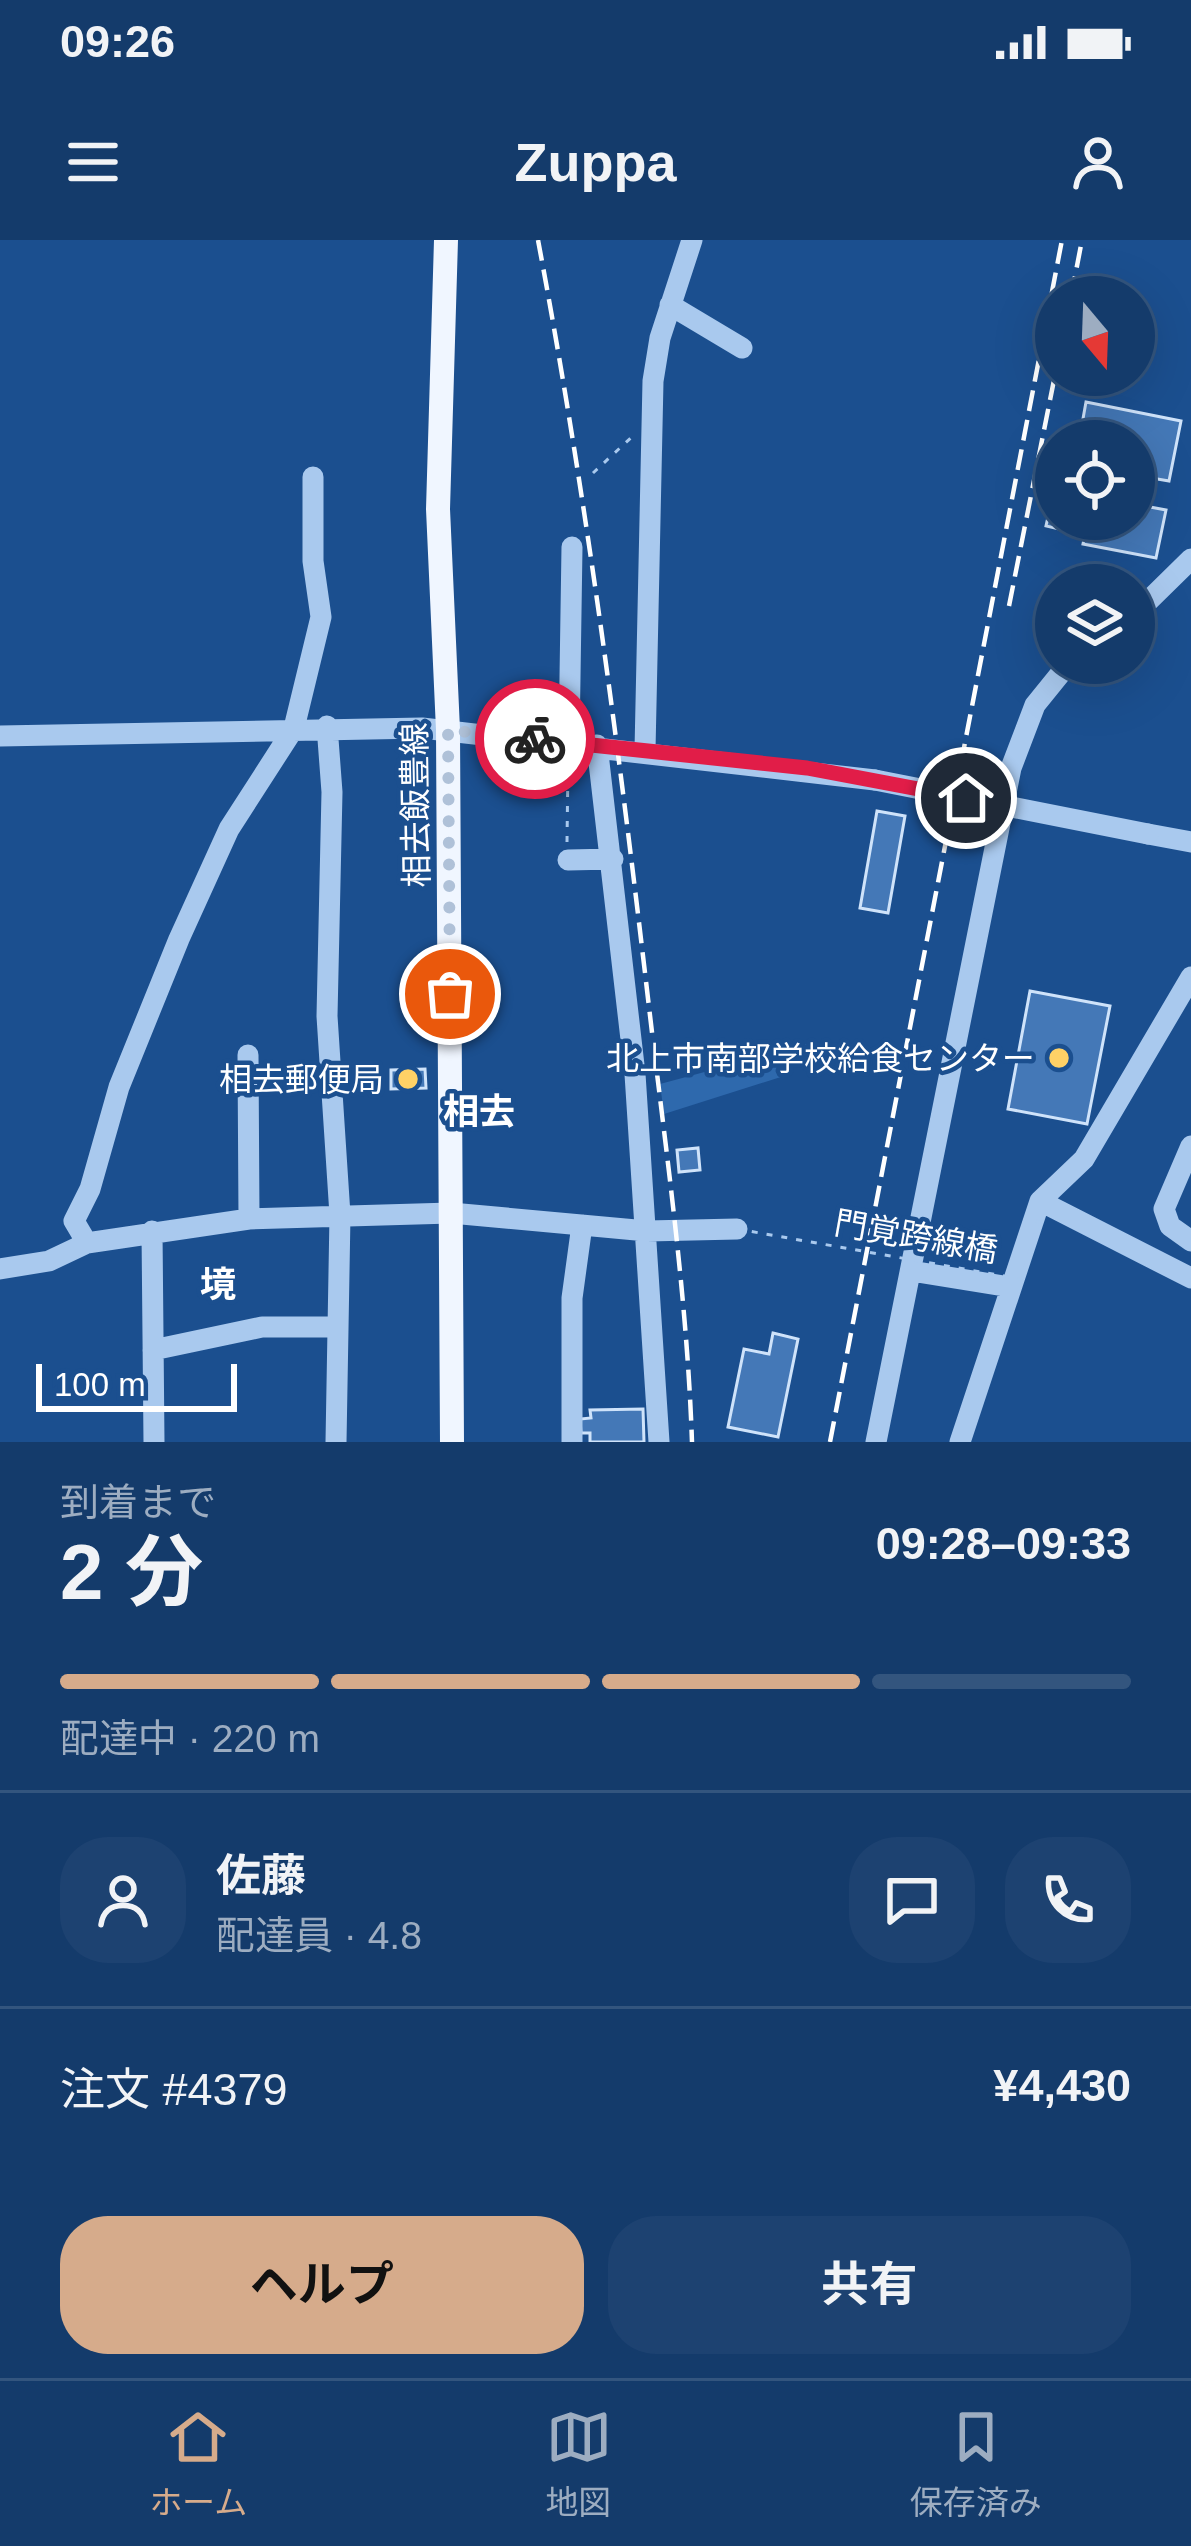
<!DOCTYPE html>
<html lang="ja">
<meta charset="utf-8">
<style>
:root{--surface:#143b6b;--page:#1d4271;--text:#f1f3f6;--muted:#9dadc1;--line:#33557e;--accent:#d6ab8b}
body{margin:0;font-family:Helvetica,"Noto Sans JP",sans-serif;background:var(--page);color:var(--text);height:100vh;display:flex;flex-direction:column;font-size:45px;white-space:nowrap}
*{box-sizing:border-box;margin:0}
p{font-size:39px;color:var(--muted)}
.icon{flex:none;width:66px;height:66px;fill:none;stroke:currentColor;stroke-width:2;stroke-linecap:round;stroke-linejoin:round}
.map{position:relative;height:1202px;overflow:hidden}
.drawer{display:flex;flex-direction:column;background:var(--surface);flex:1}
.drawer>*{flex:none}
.needle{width:78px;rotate:161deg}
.controls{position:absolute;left:1035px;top:36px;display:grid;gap:24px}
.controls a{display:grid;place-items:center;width:120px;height:120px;border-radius:50%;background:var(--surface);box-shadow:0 12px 48px #0002,0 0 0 3px var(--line);font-size:60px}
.scale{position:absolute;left:36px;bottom:30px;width:201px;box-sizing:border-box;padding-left:12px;border:6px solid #fff;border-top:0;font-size:33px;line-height:42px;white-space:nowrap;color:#fff;-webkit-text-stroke:9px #1b4f8f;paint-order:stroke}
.pin{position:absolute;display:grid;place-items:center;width:102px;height:102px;color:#fff;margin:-51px;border:6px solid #fff;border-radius:50%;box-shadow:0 3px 12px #0007}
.courier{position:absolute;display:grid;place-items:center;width:120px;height:120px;margin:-60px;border:9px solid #e11d48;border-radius:50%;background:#fff;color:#222;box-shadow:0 3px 15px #0007}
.overview em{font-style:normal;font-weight:700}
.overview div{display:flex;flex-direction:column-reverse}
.overview{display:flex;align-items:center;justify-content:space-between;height:204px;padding:0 60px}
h1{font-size:78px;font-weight:700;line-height:90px}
.bar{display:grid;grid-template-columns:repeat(4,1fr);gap:18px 12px;align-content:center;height:144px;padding:0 60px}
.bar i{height:15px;border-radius:9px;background:var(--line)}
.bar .active{background:var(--accent)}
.bar p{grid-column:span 4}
.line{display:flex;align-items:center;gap:30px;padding:0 60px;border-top:3px solid var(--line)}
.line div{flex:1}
.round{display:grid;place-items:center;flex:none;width:126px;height:126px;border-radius:48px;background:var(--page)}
.cta{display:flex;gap:24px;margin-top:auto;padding:24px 60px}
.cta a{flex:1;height:138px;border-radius:48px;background:var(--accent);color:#111;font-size:48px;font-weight:700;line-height:138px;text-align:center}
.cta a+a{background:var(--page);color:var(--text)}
.status{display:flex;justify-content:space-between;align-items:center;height:84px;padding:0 60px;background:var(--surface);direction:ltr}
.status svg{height:33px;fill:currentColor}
header{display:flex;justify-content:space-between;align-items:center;height:156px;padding:0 60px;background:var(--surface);font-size:54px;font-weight:700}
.tab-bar{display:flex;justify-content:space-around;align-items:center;height:168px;border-top:3px solid var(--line);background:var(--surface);font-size:33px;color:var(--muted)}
.tab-bar a{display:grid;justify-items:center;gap:6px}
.tab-bar .active{color:var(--accent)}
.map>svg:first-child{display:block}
.green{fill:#2e69ad}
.building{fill:#4478b7;stroke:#cfe3fa;stroke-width:3}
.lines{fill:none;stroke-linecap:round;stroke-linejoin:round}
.path{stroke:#a9c9ee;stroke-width:3;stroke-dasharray:6 9;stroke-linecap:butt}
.minor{stroke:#a9c9ee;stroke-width:21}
.major{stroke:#f0f6ff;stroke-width:24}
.rail{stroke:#fff;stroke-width:4.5;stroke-dasharray:21 9;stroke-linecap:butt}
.path-bridge{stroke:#a9c9ee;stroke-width:3;stroke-dasharray:6 9;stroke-linecap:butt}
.minor-bridge{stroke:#a9c9ee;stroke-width:21}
.done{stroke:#afc1d8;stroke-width:12;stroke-dasharray:0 21.6}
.route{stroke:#e11d48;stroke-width:15}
.poi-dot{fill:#ffd166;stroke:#1b4f8f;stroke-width:4.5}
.labels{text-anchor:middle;stroke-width:9;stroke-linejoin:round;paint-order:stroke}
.street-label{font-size:33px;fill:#fff;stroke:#1b4f8f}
.poi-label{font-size:33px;fill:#fff;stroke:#1b4f8f;text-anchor:end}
.neighbourhood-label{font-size:36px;font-weight:bold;fill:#fff;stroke:#1b4f8f}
</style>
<div class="status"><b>09:26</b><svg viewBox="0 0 49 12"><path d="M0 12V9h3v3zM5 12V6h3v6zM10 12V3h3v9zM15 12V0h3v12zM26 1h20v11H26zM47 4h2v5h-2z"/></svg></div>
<header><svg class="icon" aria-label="menu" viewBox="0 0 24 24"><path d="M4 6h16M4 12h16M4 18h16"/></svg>Zuppa<svg class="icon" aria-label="person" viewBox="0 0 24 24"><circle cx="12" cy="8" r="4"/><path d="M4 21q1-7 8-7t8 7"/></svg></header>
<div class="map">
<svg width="1191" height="1202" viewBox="0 0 1191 1202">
<rect width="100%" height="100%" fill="#1b4f8f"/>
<path class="green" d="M808,804L784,836L664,874L660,844Z"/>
<path class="building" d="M1086,162L1181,181L1169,241L1134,235V201H1079Z
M1054,250L1056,279H1079L1076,293L1046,286Z
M1134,264L1166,270L1156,318L1083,304L1088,279H1134Z
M877,571L905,576L888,673L860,668Z
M1030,751L1110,766L1087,884L1008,869Z
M425,829L426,848L391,849V830Z
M698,908L700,930L679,932L677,910Z
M773,1093L798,1099L778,1197L728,1187L744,1109L769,1114Z
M643,1169L644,1202H590V1193H581L580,1179L591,1178L590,1170Z"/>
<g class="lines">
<path class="path" d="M593,233L635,194
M567,602L568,522"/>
<path class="minor" d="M670,65L742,108
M1134,375L1191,319
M327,486L332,552L327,776L340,975L336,1202
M0,496L422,488L875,540
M569,502L572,307
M597,505L635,834L659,1202
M645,510L653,141L660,98L692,0
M1148,594L1191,602
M568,620L613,619
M248,815L249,979
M1191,906L1164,969L1170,986L1191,1001
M1040,961L1191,1038
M152,991L154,1202
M87,1003L74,981L90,949L119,847L179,699L229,589L294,488L321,377L313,321V237
M0,1029L49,1021L87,1003L249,979L451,973L647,991L737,989
M911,1031L1010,1047
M153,1110L262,1087H334
M572,1202V1058L582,985
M876,1202L1011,528L1035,465L1069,423
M960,1202L1040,961L1084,919L1191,737"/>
<path class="major" d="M446,0L438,269L448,490L452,1202"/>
<path class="rail" d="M538,0C586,255 619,510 649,767C666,912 687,1056 692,1202
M1071,57L1082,0
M1009,366L1056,130
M830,1202L1062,0"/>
<path class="path-bridge" d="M737,989L1021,1039L1039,982L1033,980"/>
<path class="minor-bridge" d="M875,540L1148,594"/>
</g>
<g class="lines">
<path class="done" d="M450,754L448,490L535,499"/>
<path class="route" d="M535,499L807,528L966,558"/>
</g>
<g class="poi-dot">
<circle cx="1059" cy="818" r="12"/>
<circle cx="408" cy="839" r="12"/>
</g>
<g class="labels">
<g class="street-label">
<text transform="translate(415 565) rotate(-91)" y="12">相去飯豊線</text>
<text transform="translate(916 996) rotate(10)" y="12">門覚跨線橋</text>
</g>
<g class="poi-label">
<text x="1035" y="830">北上市南部学校給食センター</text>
<text x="384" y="851">相去郵便局</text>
</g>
<g class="neighbourhood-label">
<text x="479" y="884">相去</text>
<text x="218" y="1057">境</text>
</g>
</g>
</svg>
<div class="controls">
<a><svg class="needle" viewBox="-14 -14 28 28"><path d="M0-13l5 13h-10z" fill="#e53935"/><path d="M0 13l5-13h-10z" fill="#9dadc1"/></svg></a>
<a><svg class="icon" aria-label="locate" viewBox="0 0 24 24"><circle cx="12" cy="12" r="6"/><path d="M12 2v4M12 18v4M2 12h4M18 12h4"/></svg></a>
<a><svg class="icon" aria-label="layers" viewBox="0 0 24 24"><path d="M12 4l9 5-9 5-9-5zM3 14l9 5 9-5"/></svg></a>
</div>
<div class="scale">100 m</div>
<div class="pin" style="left:450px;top:754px;background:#ea580c"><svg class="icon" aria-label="bag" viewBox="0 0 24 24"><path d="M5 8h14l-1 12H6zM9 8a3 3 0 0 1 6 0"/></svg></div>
<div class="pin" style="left:966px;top:558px;background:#1f2937"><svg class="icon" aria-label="home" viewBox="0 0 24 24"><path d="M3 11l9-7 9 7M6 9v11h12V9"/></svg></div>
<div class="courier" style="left:535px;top:499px"><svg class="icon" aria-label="bike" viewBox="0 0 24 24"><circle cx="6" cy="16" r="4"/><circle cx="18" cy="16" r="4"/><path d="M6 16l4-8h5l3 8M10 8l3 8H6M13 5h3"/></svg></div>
</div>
<section class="drawer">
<div class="overview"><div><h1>2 分</h1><p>到着まで</p></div><em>09:28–09:33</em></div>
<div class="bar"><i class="active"></i><i class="active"></i><i class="active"></i><i></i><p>配達中 · 220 m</p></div>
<div class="line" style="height:216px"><a class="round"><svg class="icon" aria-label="person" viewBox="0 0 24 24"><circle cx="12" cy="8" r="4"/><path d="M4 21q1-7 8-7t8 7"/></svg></a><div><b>佐藤</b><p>配達員 · 4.8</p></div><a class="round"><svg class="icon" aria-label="chat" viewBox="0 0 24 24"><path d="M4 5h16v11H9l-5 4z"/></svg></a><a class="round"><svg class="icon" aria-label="phone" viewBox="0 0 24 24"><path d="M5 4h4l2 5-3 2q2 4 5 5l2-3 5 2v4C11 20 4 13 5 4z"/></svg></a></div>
<div class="line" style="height:156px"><div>注文 #4379</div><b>¥4,430</b></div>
<div class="cta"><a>ヘルプ</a><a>共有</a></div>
</section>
<nav class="tab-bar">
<a class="active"><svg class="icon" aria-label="home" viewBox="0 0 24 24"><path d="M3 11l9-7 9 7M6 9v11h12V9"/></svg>ホーム</a>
<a><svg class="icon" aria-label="map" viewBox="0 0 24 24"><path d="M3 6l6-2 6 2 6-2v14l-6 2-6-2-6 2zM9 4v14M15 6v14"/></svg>地図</a>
<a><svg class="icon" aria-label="saved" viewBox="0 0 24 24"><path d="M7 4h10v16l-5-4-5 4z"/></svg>保存済み</a>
</nav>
